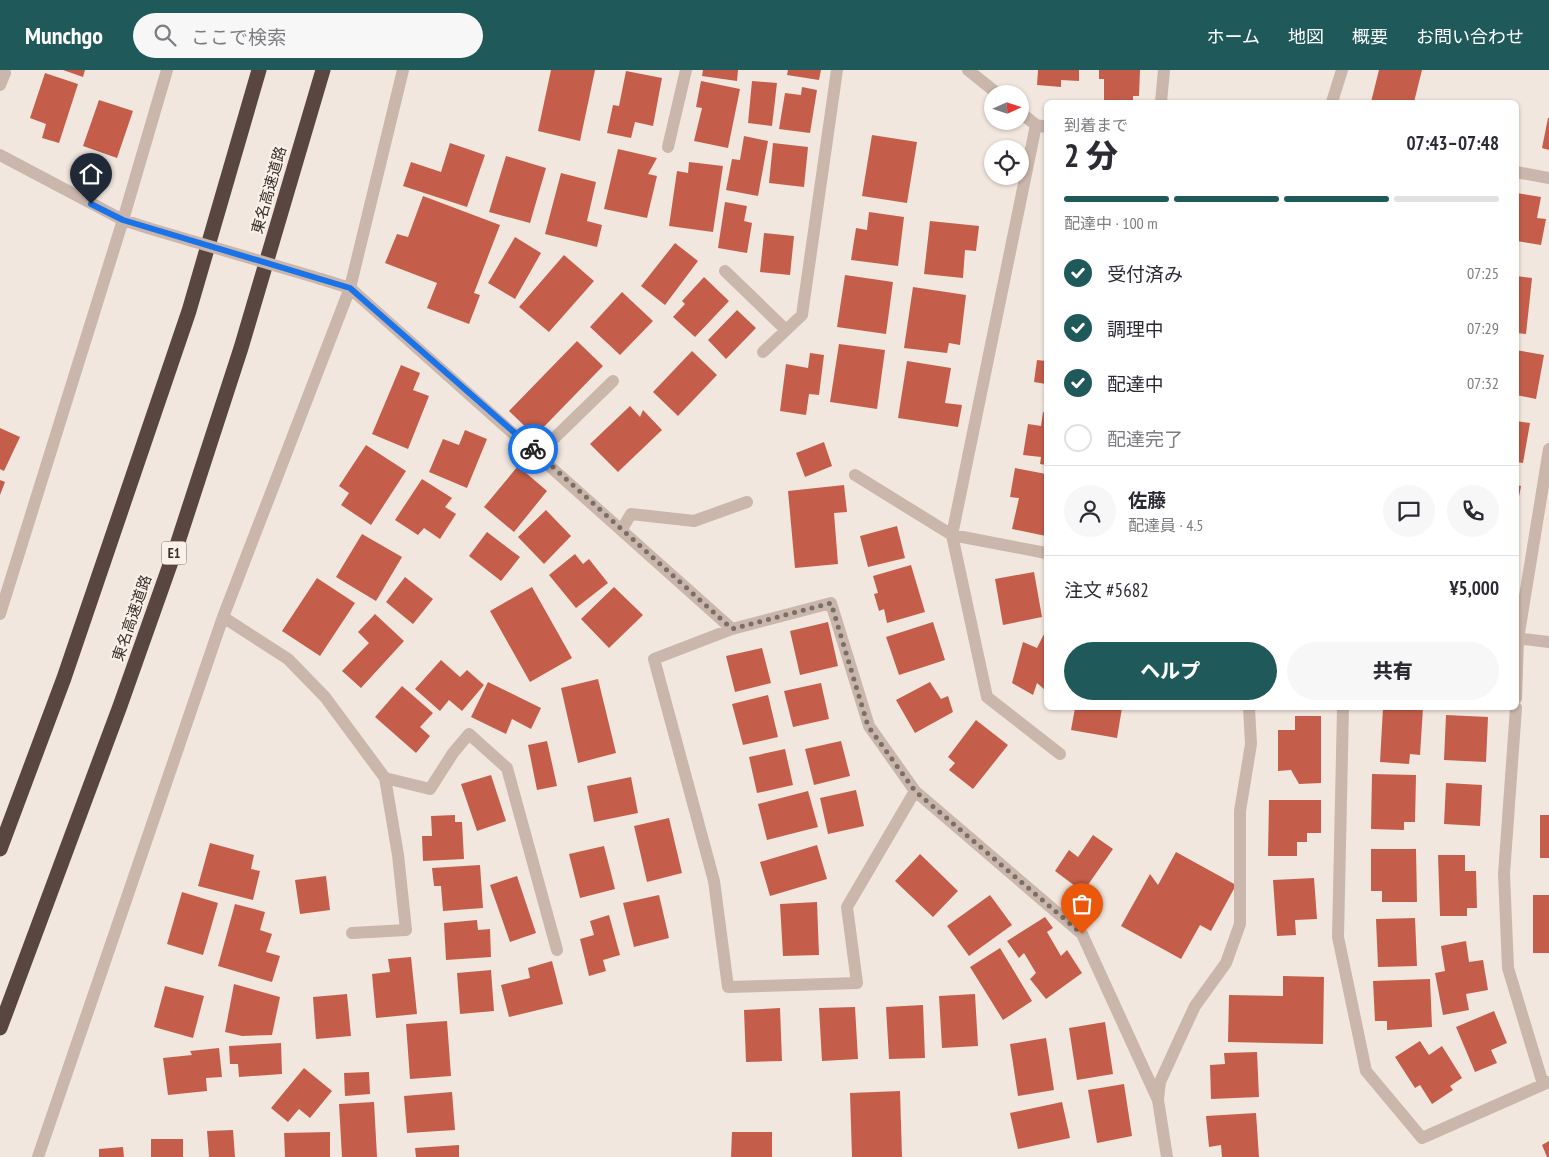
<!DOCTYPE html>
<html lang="ja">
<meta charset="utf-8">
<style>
:root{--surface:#fff;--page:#f7f7f7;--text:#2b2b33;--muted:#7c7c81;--line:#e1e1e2;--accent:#1f5959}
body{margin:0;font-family:"PT Sans Narrow","Noto Sans JP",sans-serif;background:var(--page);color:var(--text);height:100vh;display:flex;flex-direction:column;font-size:19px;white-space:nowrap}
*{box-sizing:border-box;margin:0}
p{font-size:16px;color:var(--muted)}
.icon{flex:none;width:28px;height:28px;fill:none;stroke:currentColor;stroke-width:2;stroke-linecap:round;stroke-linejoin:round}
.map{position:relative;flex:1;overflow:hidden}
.side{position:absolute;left:1044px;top:30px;width:475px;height:610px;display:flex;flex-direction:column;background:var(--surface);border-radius:8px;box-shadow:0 1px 4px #0004}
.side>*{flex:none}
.needle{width:32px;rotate:87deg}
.controls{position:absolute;left:984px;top:15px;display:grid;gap:10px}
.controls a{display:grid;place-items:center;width:45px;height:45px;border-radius:50%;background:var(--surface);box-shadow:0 1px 4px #0004;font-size:25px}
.pin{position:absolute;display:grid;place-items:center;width:42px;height:42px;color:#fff;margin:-51px -21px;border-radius:50% 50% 50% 0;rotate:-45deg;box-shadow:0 0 5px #0007}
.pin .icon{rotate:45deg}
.courier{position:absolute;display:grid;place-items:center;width:50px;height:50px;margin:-25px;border:4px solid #1a73e8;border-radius:50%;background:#fff;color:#222;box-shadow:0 1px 6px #0007}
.head em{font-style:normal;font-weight:800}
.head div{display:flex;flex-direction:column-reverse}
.head{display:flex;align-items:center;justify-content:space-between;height:85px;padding:0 20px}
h1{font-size:32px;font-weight:800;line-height:38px}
.bar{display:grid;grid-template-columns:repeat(4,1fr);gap:8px 5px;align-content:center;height:60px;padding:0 20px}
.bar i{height:6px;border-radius:4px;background:var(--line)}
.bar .on{background:var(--accent)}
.bar p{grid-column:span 4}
.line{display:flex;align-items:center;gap:12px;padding:0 20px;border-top:1px solid var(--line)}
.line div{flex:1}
.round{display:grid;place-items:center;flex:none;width:52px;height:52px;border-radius:26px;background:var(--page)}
ol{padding:0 20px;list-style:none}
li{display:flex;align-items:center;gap:15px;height:55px}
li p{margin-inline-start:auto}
li .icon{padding:5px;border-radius:50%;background:var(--accent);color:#fff;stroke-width:4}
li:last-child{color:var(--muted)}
li i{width:28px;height:28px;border:2px solid var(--line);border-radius:50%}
.primary-button{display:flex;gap:10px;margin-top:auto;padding:10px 20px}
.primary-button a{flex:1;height:58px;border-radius:30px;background:var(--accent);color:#fff;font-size:20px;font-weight:800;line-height:58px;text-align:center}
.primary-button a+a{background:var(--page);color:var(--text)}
header{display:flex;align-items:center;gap:30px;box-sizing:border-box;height:70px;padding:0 25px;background:var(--accent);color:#fff}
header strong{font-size:24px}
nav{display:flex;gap:28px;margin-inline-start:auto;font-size:18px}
.search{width:350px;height:45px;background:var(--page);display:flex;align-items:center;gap:12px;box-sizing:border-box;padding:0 18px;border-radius:28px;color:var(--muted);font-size:19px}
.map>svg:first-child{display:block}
.building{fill:#c45e4a}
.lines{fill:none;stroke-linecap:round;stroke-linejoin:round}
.minor{stroke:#cab6aa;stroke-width:12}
.highway{stroke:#594640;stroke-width:15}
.minor-bridge{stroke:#cab6aa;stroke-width:12}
.done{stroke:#796e68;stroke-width:5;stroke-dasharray:0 9}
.route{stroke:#1a73e8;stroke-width:6}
.labels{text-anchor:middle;stroke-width:4;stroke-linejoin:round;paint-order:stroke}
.shield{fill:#faf2ea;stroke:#726863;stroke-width:1}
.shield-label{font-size:14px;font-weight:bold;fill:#382d29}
.street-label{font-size:15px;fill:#382d29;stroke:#faf2ea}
</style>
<header>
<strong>Munchgo</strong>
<div class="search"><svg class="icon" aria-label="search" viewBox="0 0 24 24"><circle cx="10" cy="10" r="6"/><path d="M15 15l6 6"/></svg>ここで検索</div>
<nav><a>ホーム</a><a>地図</a><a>概要</a><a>お問い合わせ</a></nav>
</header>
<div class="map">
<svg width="1549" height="1087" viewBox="0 0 1549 1087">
<rect width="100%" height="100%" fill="#f2e7de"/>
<path class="building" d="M63,0H85L83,7Z
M551,0H595L580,71L538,61Z
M703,0H738L737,11L702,6Z
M788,0H821L819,10L787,5Z
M1038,0H1079V11L1061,10V17L1037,15Z
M1099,0H1140L1139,26H1133V32H1104V9H1099Z
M1379,0H1422L1414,32H1371Z
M626,1L662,8L653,56L635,52L631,68L607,63L613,35L619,36Z
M45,3L78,14L59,73L42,68L46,54L30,48Z
M701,11L740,19L728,78L694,71L702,38L696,37Z
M752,11L777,13L772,56L748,53Z
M802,17L817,20L810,63L779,59L785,23L801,25Z
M99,30L133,41L117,88L83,76Z
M1548,48H1549V80L1542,78Z
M872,65L917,72L907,133L862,126Z
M744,66L768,71L758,126L726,120L732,89L740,90Z
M450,73L485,85L467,137L403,116L411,92L441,102Z
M773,73L808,77L804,117L769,113Z
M618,79L657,88L648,104L657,106L647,148L604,139Z
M506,86L546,98L530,153L489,142Z
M689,92L723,96L713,162L669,156L677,101L688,103Z
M561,103L596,112L587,151L602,155L597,177L545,164Z
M1516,123L1541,127L1537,148L1546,149L1541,175L1516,171Z
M423,126L500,155L474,223L480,225L469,254L427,238L437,213L385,193L397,164L408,167Z
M725,132L747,136L744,151L752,153L747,183L718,178Z
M869,142L904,147L898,196L851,190L856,158L867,160Z
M930,151L979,156L976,181L965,180L963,208L924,204Z
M764,163L794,166L790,205L760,202Z
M515,167L541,183L515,229L488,213Z
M675,173L698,191L665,235L641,216Z
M564,185L594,211L549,262L519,237Z
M845,205L893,212L886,264L837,257Z
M1516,206L1532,208L1526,264L1516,263Z
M704,207L729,231L695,267L673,247L685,234L682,231Z
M913,217L966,225L960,275L949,273L947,283L904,278Z
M622,222L653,251L620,285L590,257Z
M737,240L756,258L726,289L708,270Z
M577,271L603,296L535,366L509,341Z
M839,274L885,280L877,339L830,332Z
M1516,280L1544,285L1536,329L1516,325Z
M692,281L717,305L678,346L653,322Z
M810,283L824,285L819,325L809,324L806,345L780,341L786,294L808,298Z
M1037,290L1046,291V314L1034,312Z
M907,291L951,298L945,333L962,335L958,357L898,348Z
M401,295L420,303L413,320L429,326L408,379L372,364Z
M630,336L640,347L643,340L662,360L618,402L590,374Z
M1043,342L1046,343V395L1040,394L1041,387L1023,385L1028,354L1041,356Z
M1516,351L1530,353L1523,393L1516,392Z
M0,358L20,367L4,401L0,399Z
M465,360L487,369L467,418L429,402L443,369L459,375Z
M824,372L832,396L805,407L796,383Z
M366,375L406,401L371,455L341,435L349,423L339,416Z
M518,396L547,421L514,462L484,437Z
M1015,398L1046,404V466L1012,459L1019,428L1010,427Z
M422,409L452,428L445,437L456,444L440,469L424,458L418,465L395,450Z
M0,410L5,412L0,425Z
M844,415L847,442L834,443L838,494L795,498L788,421Z
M1516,415L1521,416L1517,438H1516Z
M546,440L571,466L544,494L518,467Z
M897,456L905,488L868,497L860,466Z
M487,462L520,487L501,511L469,486Z
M362,464L402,487L376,531L336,507Z
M575,484L583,494L589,489L608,513L576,538L549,505Z
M911,495L925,542L887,553L884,539L879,541L874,524L878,523L873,506Z
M1034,502L1042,547L1003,555L995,509Z
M405,507L433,529L413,554L386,532Z
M317,508L355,533L320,586L282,561Z
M532,517L572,588L530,612L490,541Z
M614,517L643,545L609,578L581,549Z
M375,544L404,571L361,618L342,601L369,573L358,562Z
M828,552L838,596L800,605L790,561Z
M933,552L945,590L899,605L886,567Z
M1045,562L1046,614L1044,619L1037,613L1033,625L1012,613L1023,572L1037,578Z
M762,578L771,613L735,622L726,586Z
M441,590L460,607L467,600L484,615L462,641L449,630L440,641L415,619Z
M598,609L616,683L578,693L561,618Z
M488,612L541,638L531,659L512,649L506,664L471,647Z
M930,612L941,629L948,626L953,642L915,663L896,630Z
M821,613L829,649L793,657L784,621Z
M402,616L433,643L420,657L430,666L416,683L375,647Z
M768,625L778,667L743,675L732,634Z
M1075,638H1122L1117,668L1071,660Z
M1383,638H1423L1420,685L1410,684L1409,694L1380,692Z
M1446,645L1488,647L1486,692L1444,690Z
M1295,646H1321V713L1299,714L1291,700L1278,701V660H1295Z
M976,650L1008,675L973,719L949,700L955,693L948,687Z
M547,671L557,716L537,720L528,675Z
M841,671L850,706L814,715L805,679Z
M785,679L793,715L757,723L749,687Z
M1372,704L1416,705L1415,752H1404V760L1371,759Z
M491,705L506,751L477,761L461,714Z
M631,707L638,743L594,752L587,716Z
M1446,713L1482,715L1480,756L1444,754Z
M856,720L864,756L828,764L820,728Z
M808,721L818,757L767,770L758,734Z
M1269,730H1321V763H1307V772H1297V786H1268Z
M455,745V752H462L464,789L423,791L422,766H432L431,746Z
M1540,745H1549V788H1540Z
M669,748L682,803L647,812L634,756Z
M1093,765L1113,779L1083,822L1055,801L1069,780L1078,787Z
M210,773L254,785L251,799L260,801L253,830L198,816Z
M817,775L827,809L770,826L760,792Z
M604,776L615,819L580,828L569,784Z
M1371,779H1416L1417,832H1382V821H1371Z
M1176,782L1236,815L1211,861L1200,855L1181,889L1121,856L1150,804L1158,815Z
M920,784L958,821L933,847L895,811Z
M1438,785H1465V801H1476L1477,838H1467V846H1440Z
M480,795L483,838L443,841L441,816H434L432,798Z
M326,806L330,840L300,844L295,810Z
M517,806L536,863L510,872L490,815Z
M1314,808L1317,849L1295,850L1296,865L1277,866L1273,810Z
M182,822L218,833L203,885L167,874Z
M659,825L669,868L634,877L623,833Z
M990,825L1012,855L969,886L947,856Z
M1533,825H1549V883H1533Z
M817,832L819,885L783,886L780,834Z
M235,834L265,842L260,860L272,864L266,882L280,886L272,912L218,896Z
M609,845L620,885L603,890L606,901L589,906L580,869L594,865L590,851Z
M1045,847L1053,858L1047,862L1061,886L1067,880L1082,903L1046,929L1030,909L1036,903L1024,883L1019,888L1007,871Z
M1415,848L1417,896L1378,897L1376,849Z
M477,850L478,860L490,859L491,887L446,890L444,853Z
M1466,871L1469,892L1483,890L1488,920L1466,924L1469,940L1443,945L1435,903L1445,901L1441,876Z
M1000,878L1032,931L1003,950L970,897Z
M411,887L417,944L376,948L372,904L390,902L388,889Z
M552,891L563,934L509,947L501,915L530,908L528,898Z
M491,900L494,941L460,944L457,903Z
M1283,906L1324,907L1323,974L1228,972L1229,925L1283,926Z
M1430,909L1432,957L1387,960V951H1375L1373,911Z
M234,914L280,927L272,965L242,966L225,962Z
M165,916L204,926L193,968L154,957Z
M347,924L351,966L316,969L313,927Z
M975,924L978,976L942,978L939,926Z
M923,935L925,988L889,989L886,937Z
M855,937L858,989L822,991L819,938Z
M780,938L782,991L746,992L744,940Z
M1494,941L1507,973L1491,980L1497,993L1475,1002L1456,957Z
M447,951L451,1006L410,1009L406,954Z
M1105,952L1113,1004L1077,1010L1069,958Z
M1046,968L1054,1020L1018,1026L1010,974Z
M1420,971L1429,985L1442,976L1462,1008L1450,1016L1453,1020L1432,1034L1420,1015L1415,1018L1395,987Z
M281,973L282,1004L239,1007L238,994H230L229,976Z
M219,978L222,1007L206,1008L207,1021L168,1025L163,988L192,985L190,981Z
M1257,982L1259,1027L1211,1029L1210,995L1225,994L1224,983Z
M304,998L332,1021L310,1048L299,1039L288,1052L271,1038Z
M369,1002L370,1024L345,1026L344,1003Z
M1124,1014L1132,1066L1097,1073L1088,1020Z
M900,1021L902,1087H852L850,1023Z
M452,1022L455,1060L407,1063L404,1026Z
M374,1032L377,1087H342L339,1034Z
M1062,1032L1070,1068L1018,1079L1010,1043Z
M1256,1043L1259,1087H1222L1221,1075L1209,1077L1206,1046Z
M233,1060L235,1087H209L207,1061Z
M330,1062V1087H285L284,1063Z
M732,1062H772V1087H731Z
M151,1069H183V1087H151Z
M1549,1071V1087H1547L1542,1075Z
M459,1075V1087H416L415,1078Z
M123,1077L124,1087H99V1079Z"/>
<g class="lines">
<path class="minor" d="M968,0L998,24
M0,15L5,3
M1161,32L1164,0
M1332,32L1342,0
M1020,42L1036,55L1046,57
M1036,55L952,465L1046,483
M668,77L686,0
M0,85L123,150L148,158
M1516,102L1549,108
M725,201L786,260
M321,209L350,218L732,559
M763,282L802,245L837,0
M538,384L613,311
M855,405L952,465L987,627L1060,684
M622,459L631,444L694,451L747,432
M0,544L123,150L167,0
M223,547L288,589L325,627L385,708L398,785L406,860L352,863
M1516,568L1549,572
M1516,628L1518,569L1549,379
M1343,638L1338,867L1366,1001L1422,1068L1549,1012
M1516,638L1504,804L1508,898L1543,1014
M385,708L430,719L453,683L469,664L507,698L557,880
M915,721L847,837L857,913L728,917L714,811L654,589L732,559L831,533L869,656L915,721L1082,864L1158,1030L1167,1087
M1158,1029L1160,1012L1181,966L1195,936L1226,893L1240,854V741L1251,674L1249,638
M38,1087L223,547L350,218L403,0"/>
<path class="highway" d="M0,779L64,608L189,241L259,0
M0,958L120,636L177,475L241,278L323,0"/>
<path class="minor-bridge" d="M148,158L321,209"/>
</g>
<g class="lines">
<path class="done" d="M533,379L732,559L831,533L868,656L915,721L1082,864"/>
<path class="route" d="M91,134L123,150L350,218L533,379"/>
</g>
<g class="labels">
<rect class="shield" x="161.5" y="471.5" width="25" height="23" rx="4"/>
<g class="shield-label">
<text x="174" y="488">E1</text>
</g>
<g class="street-label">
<text transform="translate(269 120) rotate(-74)" y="5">東名高速道路</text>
<text transform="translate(132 548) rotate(-71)" y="5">東名高速道路</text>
</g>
</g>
</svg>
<div class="controls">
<a><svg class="needle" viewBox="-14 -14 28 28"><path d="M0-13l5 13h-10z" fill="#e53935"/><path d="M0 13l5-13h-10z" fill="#7c7c81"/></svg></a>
<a><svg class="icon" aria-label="locate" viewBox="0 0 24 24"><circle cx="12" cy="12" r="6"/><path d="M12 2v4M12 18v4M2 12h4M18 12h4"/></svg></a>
</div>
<div class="pin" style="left:1082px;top:864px;background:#ea580c"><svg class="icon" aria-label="bag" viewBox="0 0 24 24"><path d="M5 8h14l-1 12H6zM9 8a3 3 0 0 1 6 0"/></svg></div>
<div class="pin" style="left:91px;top:134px;background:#1f2937"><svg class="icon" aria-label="home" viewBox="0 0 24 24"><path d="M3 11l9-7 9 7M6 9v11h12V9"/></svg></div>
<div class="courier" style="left:533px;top:379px"><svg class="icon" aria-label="bike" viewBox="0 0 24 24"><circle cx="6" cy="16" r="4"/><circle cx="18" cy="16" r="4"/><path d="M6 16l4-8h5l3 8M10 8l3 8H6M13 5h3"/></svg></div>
<section class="side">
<div class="head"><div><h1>2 分</h1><p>到着まで</p></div><em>07:43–07:48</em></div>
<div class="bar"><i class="on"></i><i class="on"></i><i class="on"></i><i></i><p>配達中 · 100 m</p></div>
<ol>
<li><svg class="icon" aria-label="check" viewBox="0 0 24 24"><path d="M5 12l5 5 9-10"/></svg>受付済み<p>07:25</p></li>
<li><svg class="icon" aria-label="check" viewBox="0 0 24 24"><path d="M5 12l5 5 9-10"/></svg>調理中<p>07:29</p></li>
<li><svg class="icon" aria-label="check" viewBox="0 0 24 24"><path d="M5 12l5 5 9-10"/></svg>配達中<p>07:32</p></li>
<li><i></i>配達完了</li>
</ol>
<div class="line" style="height:90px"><a class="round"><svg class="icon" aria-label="person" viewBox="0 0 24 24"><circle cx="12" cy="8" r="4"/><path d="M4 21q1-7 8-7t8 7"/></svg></a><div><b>佐藤</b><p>配達員 · 4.5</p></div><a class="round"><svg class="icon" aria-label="chat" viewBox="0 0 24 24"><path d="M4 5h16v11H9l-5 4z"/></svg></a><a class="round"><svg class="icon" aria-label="phone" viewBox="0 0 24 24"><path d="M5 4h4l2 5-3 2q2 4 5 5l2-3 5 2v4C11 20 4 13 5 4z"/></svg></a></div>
<div class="line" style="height:65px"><div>注文 #5682</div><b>¥5,000</b></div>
<div class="primary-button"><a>ヘルプ</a><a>共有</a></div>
</section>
</div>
